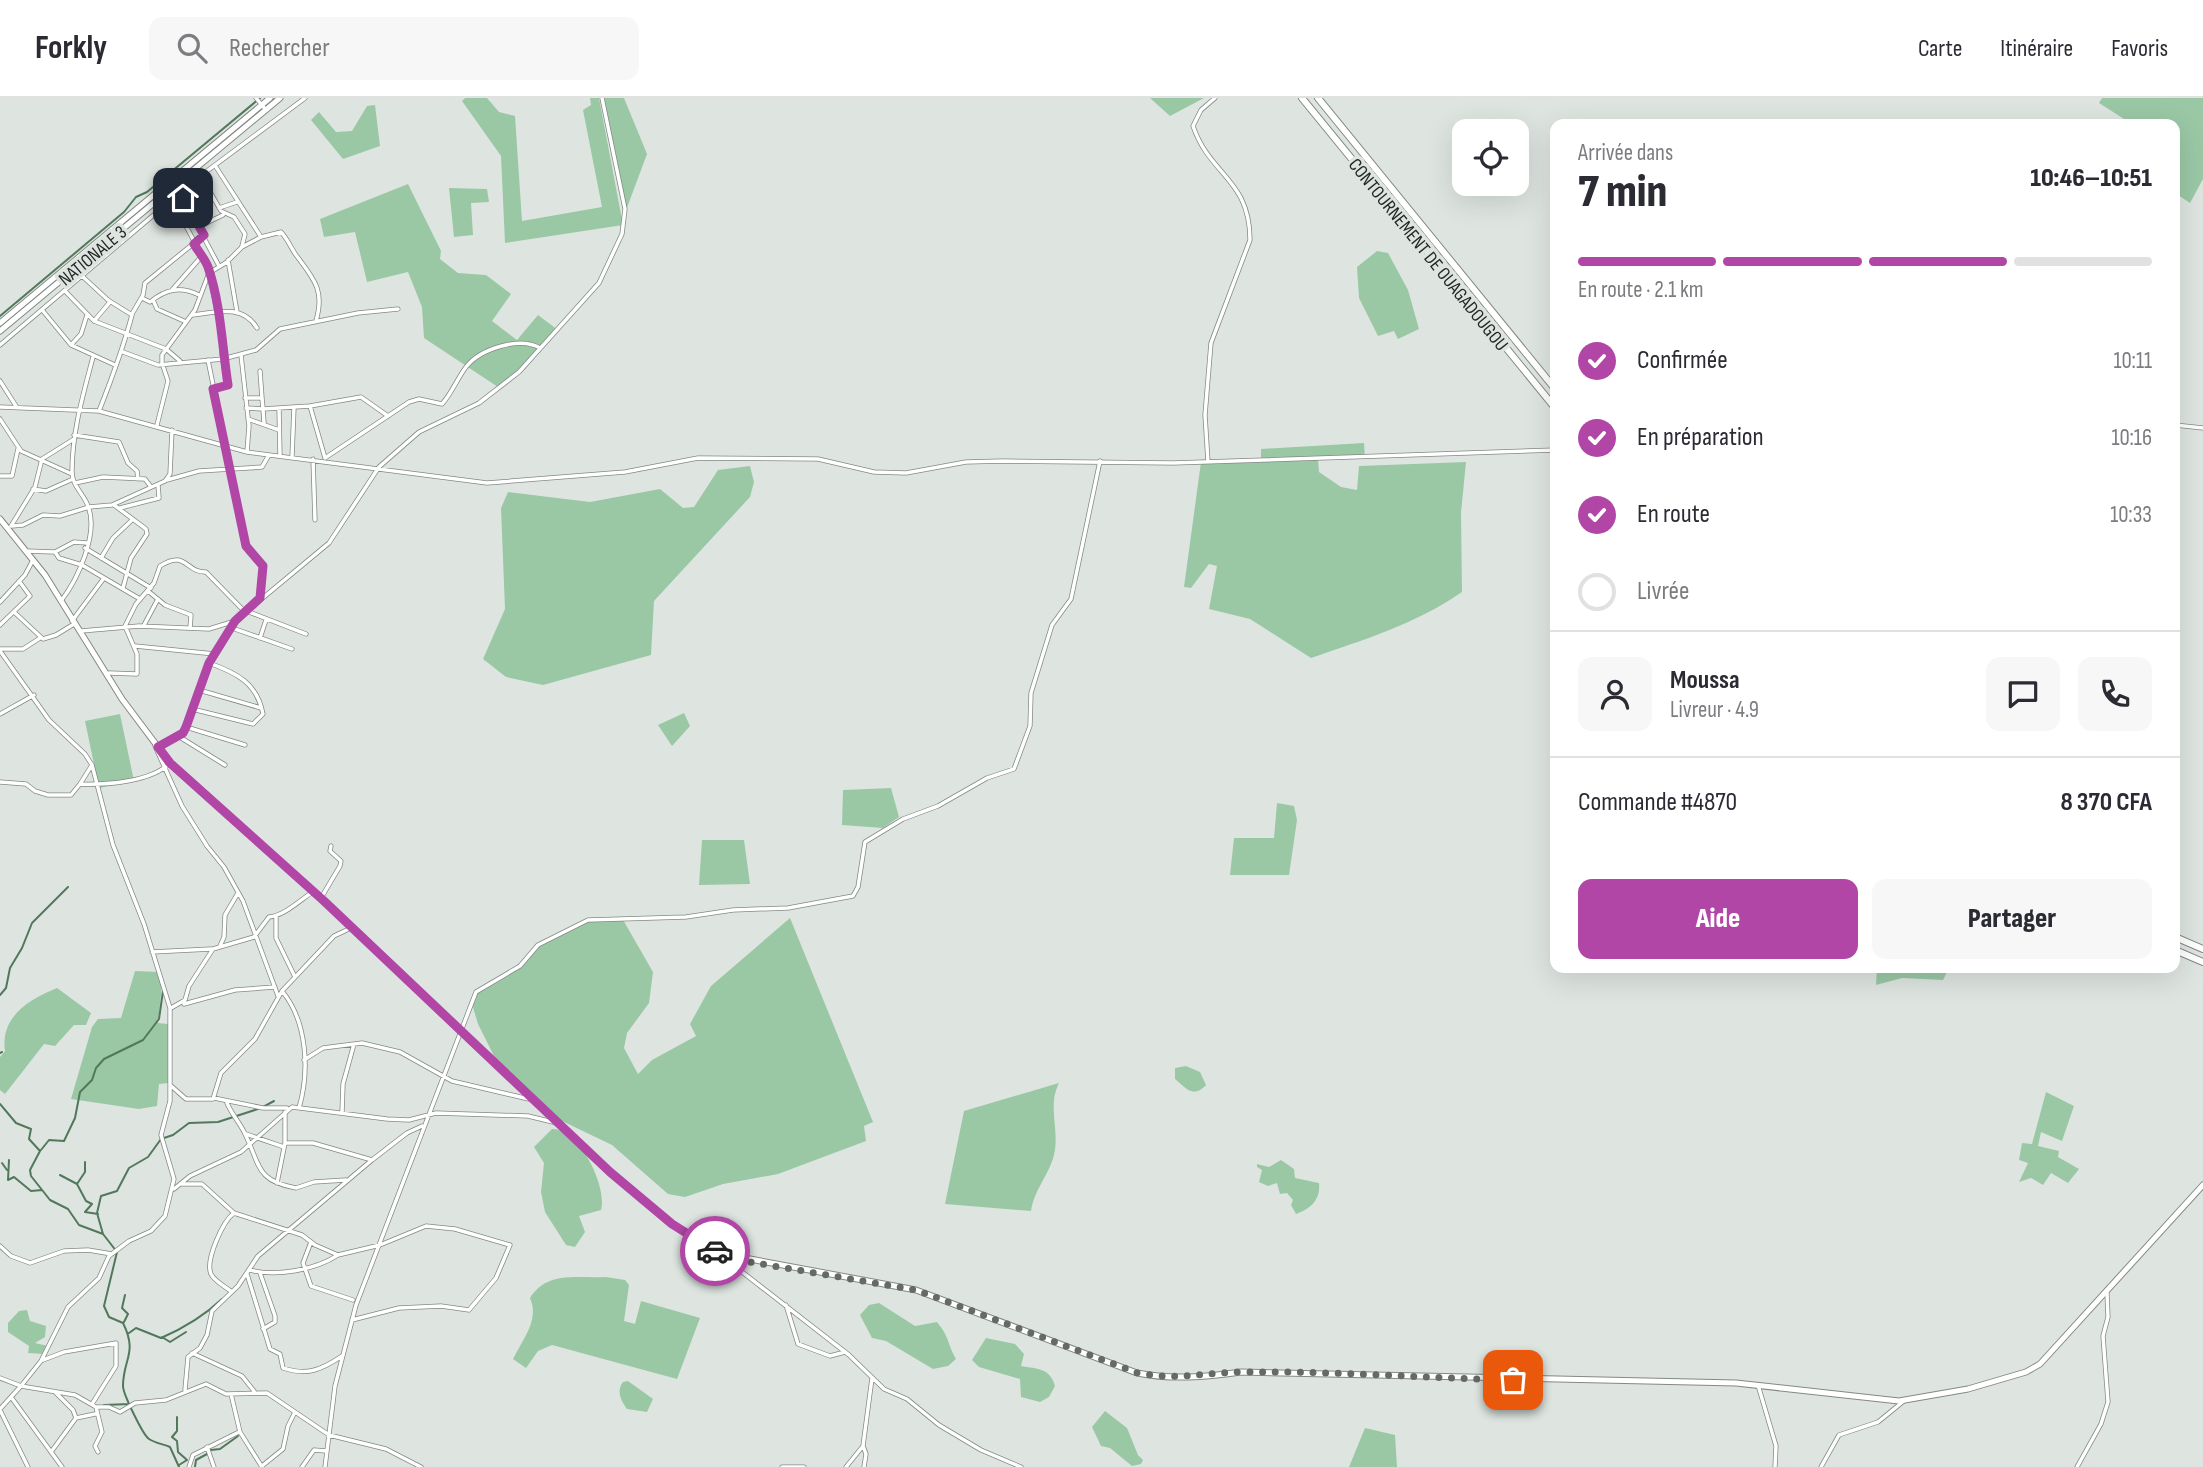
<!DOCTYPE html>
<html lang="fr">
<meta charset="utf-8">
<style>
:root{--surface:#fff;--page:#f7f7f7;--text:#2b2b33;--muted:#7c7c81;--line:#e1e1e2;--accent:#b146a7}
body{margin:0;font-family:"Sofia Sans Condensed",sans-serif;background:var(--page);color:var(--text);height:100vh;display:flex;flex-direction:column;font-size:26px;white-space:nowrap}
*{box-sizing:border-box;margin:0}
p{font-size:23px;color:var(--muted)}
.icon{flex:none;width:38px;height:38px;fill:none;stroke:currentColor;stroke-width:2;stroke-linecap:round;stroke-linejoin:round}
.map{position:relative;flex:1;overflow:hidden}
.details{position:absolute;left:1550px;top:21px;width:630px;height:854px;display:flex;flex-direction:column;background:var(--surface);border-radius:14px;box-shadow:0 7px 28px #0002}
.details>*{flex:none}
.tools{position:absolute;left:1452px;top:21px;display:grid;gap:14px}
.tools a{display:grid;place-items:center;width:77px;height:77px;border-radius:14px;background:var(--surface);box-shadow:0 7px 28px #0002;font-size:35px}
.pin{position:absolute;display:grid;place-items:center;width:60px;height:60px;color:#fff;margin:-30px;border-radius:14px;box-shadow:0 4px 10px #0006}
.courier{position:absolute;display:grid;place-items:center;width:70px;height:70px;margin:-35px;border:5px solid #b146a7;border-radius:50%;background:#fff;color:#222;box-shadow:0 2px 9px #0007}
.head em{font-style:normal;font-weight:800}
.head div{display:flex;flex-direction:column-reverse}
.head{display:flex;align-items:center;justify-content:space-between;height:119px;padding:0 28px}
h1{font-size:46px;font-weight:800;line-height:52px}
.bar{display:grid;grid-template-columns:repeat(4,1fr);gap:10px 7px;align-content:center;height:84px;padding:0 28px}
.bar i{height:9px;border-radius:5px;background:var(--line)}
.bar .on{background:var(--accent)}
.bar p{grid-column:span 4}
.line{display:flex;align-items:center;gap:18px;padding:0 28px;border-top:2px solid var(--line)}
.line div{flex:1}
.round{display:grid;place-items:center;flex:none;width:74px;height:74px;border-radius:14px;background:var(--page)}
ol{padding:0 28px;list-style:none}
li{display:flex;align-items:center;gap:21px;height:77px}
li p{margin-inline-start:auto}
li .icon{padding:7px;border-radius:50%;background:var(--accent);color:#fff;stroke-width:4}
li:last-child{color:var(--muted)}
li i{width:38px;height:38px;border:4px solid var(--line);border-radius:50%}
.primary-button{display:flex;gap:14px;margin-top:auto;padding:14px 28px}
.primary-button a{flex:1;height:80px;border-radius:14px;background:var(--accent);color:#fff;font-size:28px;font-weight:800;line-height:80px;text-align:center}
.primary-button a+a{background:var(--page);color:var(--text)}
header{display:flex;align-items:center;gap:42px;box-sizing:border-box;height:98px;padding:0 35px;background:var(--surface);border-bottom:2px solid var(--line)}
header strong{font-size:33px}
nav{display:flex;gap:38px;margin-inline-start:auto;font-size:24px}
.search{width:490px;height:63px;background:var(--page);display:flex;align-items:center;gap:18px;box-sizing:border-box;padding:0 24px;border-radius:14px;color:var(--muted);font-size:26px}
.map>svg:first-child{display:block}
.green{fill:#9ac8a5}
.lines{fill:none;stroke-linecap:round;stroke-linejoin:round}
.stream{stroke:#52785c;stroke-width:2}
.street-casing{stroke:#838984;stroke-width:5}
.secondary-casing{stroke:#838984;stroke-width:7}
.primary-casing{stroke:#838984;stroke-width:7}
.highway-casing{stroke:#838984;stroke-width:8}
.street{stroke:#fff;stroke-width:3.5}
.secondary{stroke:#fff;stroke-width:5}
.primary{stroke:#fff;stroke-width:5}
.highway{stroke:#fff;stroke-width:6}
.done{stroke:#666a66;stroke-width:7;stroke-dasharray:0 12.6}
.route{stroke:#b146a7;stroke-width:9}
.labels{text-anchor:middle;stroke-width:7;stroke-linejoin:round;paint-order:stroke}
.street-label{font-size:19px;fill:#252725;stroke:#dee5e0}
</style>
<header>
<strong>Forkly</strong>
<div class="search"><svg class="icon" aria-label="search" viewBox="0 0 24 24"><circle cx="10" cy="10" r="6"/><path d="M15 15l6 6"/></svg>Rechercher</div>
<nav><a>Carte</a><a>Itinéraire</a><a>Favoris</a></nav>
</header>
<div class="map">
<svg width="2203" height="1369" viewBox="0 0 2203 1369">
<rect width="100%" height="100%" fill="#dee5e0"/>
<path class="green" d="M465,0H487L499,14L515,18L522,123L602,109L583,12L591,7L590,0H599L623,127L505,145L501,58L462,3Z
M602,0H624L647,56L625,115Z
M1150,0H1204L1170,18Z
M2102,0H2203V81L2190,105L2175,95V26H2132L2099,5Z
M375,7L380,48L343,61L311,22L319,14L336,34L352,33L367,8Z
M408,86L441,153L440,161L458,175L486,177L511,196L492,223L517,242L538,217L558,232L525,271L501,291L424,240L422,209L408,174L367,184L355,134L324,139L320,121Z
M449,90L487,91L489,104L471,105L473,137L454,139Z
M1377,153L1388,155L1408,192L1419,231L1398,241L1394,233L1378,238L1359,200L1357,169Z
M1364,345L1365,360L1318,361L1319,374L1341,389L1357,392L1359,368L1466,364L1461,415L1462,494C1416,526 1363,542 1311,560L1250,521L1209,511L1217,468L1209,466L1191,490L1184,489L1201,364L1261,362V351Z
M750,368L754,384L750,399L654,503L651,557L543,587L506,579L483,561L505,511L501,410L508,394L590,404L660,391L683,410L694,409L718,372Z
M684,615L690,628L672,648L658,627Z
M120,616L134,683L99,690L85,623Z
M891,690L899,719L883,730L842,727L843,692Z
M1277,705L1294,708L1297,722L1289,777H1230L1234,740H1274Z
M702,742H744L750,786L699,787Z
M622,820L653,874L649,905L627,935L624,950L638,976L652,962L696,938L690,926L711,888L790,820L873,1024L864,1028L866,1043L778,1076L723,1086L685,1099L668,1096L612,1047L562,1023L497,964L478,926L472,906L477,894L521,868L539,848L588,822Z
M1877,870H1949L1943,882L1902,880L1876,887Z
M135,873L159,874L162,886L158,925L168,926L170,985L159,986L157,1008L139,1011L71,1001L92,929L98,921L121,920Z
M57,890L91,915L86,927H74L55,948L44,946L5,996L0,992V959L5,953C0,918 30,901 57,890Z
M1186,968L1200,974L1206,987C1193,1001 1186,990 1175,981V970Z
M1059,985C1047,1009 1060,1032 1054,1057C1049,1077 1034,1092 1031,1113L945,1106L964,1013Z
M2046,994L2074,1008L2062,1043L2041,1034L2038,1048L2059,1053L2058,1059L2079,1071L2068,1085L2051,1075L2043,1087L2031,1080L2019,1084L2028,1065L2019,1062L2022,1045L2032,1046Z
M552,1031C579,1030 608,1089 601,1112L579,1118L585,1134L575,1149L566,1147L545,1114L541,1094L544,1065L534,1049Z
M1281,1062L1294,1071L1295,1080L1319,1085C1321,1101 1311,1111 1296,1116L1291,1107L1293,1102L1287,1095L1280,1096L1277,1085L1268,1088L1259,1084L1262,1072L1257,1069V1066L1269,1069Z
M606,1179L625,1182L629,1187L624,1223L635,1226L641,1203L700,1220L677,1281L552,1247L538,1253L526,1270L513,1261C522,1242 540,1222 530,1200C548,1172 577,1181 606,1179Z
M879,1205L915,1228L937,1224C950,1240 947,1245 956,1261L948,1268L933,1271L886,1243L872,1240L860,1217L869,1207Z
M27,1212L30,1223L46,1228L45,1239L35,1245L48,1248L44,1256L28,1255L29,1248L8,1234V1225L19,1213Z
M986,1240L1015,1246L1024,1256L1021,1268C1038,1271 1050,1270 1055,1288L1049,1299L1040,1304L1021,1299L1020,1281L979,1269L972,1262Z
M628,1283L653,1301L647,1314L627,1311C621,1303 616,1293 623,1284Z
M1105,1313L1127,1330L1138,1357L1143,1362L1141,1366L1132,1368L1110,1350L1101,1348L1092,1329Z
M1365,1330L1395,1337L1397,1369H1349Z"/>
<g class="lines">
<path class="stream" d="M0,218L124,114L136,99L147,94L260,0
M0,897L6,890L10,870L22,850L32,825L68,789
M0,955L2,954
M0,1006L16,1025L31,1031L29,1041L40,1053L30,1072L31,1078L50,1102L68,1111L79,1127L103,1136L117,1154L104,1208L109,1219L123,1225C138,1255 123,1261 123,1288C123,1296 143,1337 149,1341C155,1345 163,1346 170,1349L179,1369
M263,1009L274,1003
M41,1052L49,1042L64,1043L75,1020L80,994L92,982L96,970L104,961L143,942L159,921L163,893
M9,1062L8,1082L14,1079L31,1093L42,1092
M85,1064V1074L77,1086L86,1103L92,1106L85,1114L98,1116
M2,1065L7,1072
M60,1077L77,1086
M103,1136L97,1115L101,1098L117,1093L129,1070L148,1059L161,1041L173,1037L189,1025L218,1024L258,1011
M124,1224L128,1216L122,1210L125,1197
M129,1235L136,1230L161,1240C184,1230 205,1217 222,1201
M162,1239L170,1244L186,1234
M104,1307L129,1306
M177,1319V1333L172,1339L177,1343L178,1354L187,1362L179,1367
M211,1352L220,1351L238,1338
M195,1369L196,1362L207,1356"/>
<g class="street-casing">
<path id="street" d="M256,0L266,12
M216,69L261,139
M201,78L221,113L234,119L245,136L242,148
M180,95L219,168
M172,102L208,169L223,243L222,257L227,287L214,291
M219,110L237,104
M200,128L223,117
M228,162L237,214
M81,177L108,202L132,217C123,251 112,280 99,313
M172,192L201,159
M65,193L94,223L166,251L180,263
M142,200L150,204C166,191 180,188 199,197
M153,202L157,211L184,223
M43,213L71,247L115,267
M132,216L143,197L145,185L204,137
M193,217C216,214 243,206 257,230
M94,223L110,204
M0,247L195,82L305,0
M71,247L81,236L87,217
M123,254L158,267L223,261L256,252L280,231L358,215L398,211
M241,257L249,328L247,354
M208,262L246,448L263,468L261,498
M260,273L262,300
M0,283L16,308
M245,300H262L263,311L310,308L361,299L388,318
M310,308L325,360
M0,309L99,313L247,354L487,385L625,374L698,360L818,361L874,374L906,375L966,364L1003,363L1173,365L1556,352
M246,310L263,311L264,325
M279,310L280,358
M0,321L21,353L72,376
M248,321L279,332
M157,327L168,283L162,265V257L195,212L209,175L227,164L242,149L261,139L281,134C287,140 291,150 296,157C314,181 325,192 316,223
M2175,327L2203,330
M74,337L119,344L128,365L137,373L138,381
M292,359L294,309
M325,360L409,304L419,301L442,306C452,295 457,281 466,269C480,251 520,238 540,250
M313,361L315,422
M1208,364L1205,317L1211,245L1250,142C1250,81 1210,78 1193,28L1201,12L1215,0
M0,378H12L18,351
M167,382L199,373L262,369L269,357
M75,385L103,379L145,381L151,389
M33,391L46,393L73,381
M114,407L146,431L147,436L131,460L123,490
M120,410L159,400L158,387
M11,428L35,389L42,361L74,341
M12,428L23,427L43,417L60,418L89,409L112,407L165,383L170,376L172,332
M85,450L151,490
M26,453L55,454L74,444L87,445
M55,454L59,460L82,467L140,501
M101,460L113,440L132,422
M148,493L165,507L191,517L190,530
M61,503C78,481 99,435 88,408C84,396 72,388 72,374C72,334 83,297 93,259
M0,504L25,477L33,462
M14,514L43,541L56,537L74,526
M249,514L306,536
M72,523L104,480
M0,527L30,498L19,483
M144,527L158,501
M232,530L292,551
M81,533L139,528L209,531L235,523L329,445L379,369L419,334L479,305L519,274L599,185L622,136L625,111L602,0
M260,540L266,522
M135,548L215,556
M0,551H23L40,540
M0,553L49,622L85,656L92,667L113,747L144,826L170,910V1003L161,1037L174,1081L165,1118L151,1133L129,1143L109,1158L99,1180L68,1209L41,1263L21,1288L0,1280
M109,575L137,576V556L125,528L136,506L154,485L160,468C187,451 185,475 206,474L246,515
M199,592L261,610
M192,611L253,626L263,616C257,585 237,575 209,565
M0,616L34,597
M186,629L245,647
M178,638L225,667
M155,648L182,708L207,748L224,769L243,803L278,898
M159,649L183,635L186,629L209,565L235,523
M0,684L26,686L35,693L48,697H71L80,686C106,687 151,684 170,665
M80,686L92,667
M321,800L340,768L341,763L330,753L331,748
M276,819V840L295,879
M220,848L224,839L225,817L238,795
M152,854L211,851
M282,893C307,923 310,972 299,1010
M184,906L235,892L275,889
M171,910L185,902L189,888L213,851L254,839L269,819C284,818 300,802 314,793
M304,962L323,950L362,945L400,954L452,983L533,1002
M170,987L186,1001H213L221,975L255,941L282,893L334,838L351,830
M214,1000L263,1010H287
M227,1005C232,1017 241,1026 246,1038C260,1067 256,1083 296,1090L314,1084L346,1082
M342,1015L343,986L354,946
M246,1036L284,1049
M285,1045H313L372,1062
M277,1085L285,1045V1014
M182,1086H202L234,1115
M174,1091L190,1078L241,1054L292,1009L387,1021L409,1022L436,1015L528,1018L557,1025
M311,1144L303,1165L311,1188L353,1202
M0,1148L11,1158L30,1165L64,1153L88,1152L112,1156
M719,1156L849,1257L884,1291L907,1301L939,1327L981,1352L1021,1369
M250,1172C276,1179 315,1172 338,1157
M260,1175L275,1218V1224L263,1231
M247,1176L270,1251L280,1256L283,1270C307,1278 321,1272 342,1258
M232,1194C226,1189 214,1183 211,1176C205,1162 223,1123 234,1115L302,1137L315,1147L338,1157L380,1147L426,1128L455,1131L510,1147L496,1180L469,1212L441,1208L399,1210L352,1222
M786,1207L798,1246L830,1258L845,1254
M192,1255L242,1278L254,1293
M43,1262L64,1254L116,1245V1268L92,1306
M1758,1287L1776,1348L1775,1369
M185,1292L188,1259L200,1250L207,1237L212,1213L238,1188L258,1158L372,1062L407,1035L422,1028
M231,1296L240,1334L262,1369
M11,1299L62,1369
M96,1309L102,1334L95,1348L98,1354
M0,1311L21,1288L75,1297L96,1309H109L120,1314L135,1305L166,1302L206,1286L226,1296L267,1295L329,1337L386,1351L421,1369
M0,1312L28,1369
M76,1320L95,1316
M863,1348L866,1356L864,1369
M207,1349L214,1369
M51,1354L76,1320L73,1312L55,1294
M262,1368L283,1351L288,1328L295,1314
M189,1369L193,1357L239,1334
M302,1369L314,1352L326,1353
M325,1369L335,1288L356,1207L476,894L520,868L538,847L588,822L686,819L733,812L788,810L853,798L858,789L865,744L903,721L938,708L987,680L1014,671L1030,628L1031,595L1052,527L1071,501L1100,363
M782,1369H804
M846,1369L863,1348L872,1280
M1821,1369L1839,1337L1878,1324L1905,1302
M2077,1369L2101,1326L2108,1304L2103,1238L2108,1219L2107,1195"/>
</g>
<g class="secondary-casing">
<path id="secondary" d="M0,421L45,477L122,601L170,665L324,803L610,1074L672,1126L718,1155L916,1192L1137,1275C1173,1282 1205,1279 1241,1274L1736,1285L1899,1303L1968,1291L2026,1274L2040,1266L2203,1087"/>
</g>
<g class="primary-casing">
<path id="primary" d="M0,225L270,0
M0,233L280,0"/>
</g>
<g class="highway-casing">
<path id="highway" d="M1302,0L1556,311
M1318,0L1556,292
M2175,839L2203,851
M2175,852L2203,864"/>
</g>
<use href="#street" class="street"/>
<use href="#secondary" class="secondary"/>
<use href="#primary" class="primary"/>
<use href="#highway" class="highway"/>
</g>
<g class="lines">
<path class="done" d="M715,1153L750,1164L916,1192L1138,1275C1181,1283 1203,1274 1244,1274C1334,1273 1424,1280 1513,1282"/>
<path class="route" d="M183,100L204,137L194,146C198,153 205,161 208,169C221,207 222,248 228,287L213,291L246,448L263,468L260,500L235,523L209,565L186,629L183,635L158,649L170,665L324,803L610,1074L672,1126L715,1153"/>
</g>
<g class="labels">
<g class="street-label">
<text transform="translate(1429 156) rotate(51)" y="7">CONTOURNEMENT DE OUAGADOUGOU</text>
<text transform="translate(92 157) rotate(-40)" y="7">NATIONALE 3</text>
</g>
</g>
</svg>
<div class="tools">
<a><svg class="icon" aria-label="locate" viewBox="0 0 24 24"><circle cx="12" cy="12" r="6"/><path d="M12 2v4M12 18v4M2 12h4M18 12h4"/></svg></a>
</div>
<div class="pin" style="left:1513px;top:1282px;background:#ea580c"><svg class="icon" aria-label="bag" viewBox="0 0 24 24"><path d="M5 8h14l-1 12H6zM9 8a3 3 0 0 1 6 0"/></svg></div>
<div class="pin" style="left:183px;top:100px;background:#1f2937"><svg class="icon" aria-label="home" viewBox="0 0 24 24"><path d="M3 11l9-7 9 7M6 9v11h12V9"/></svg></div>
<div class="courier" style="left:715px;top:1153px"><svg class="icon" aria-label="car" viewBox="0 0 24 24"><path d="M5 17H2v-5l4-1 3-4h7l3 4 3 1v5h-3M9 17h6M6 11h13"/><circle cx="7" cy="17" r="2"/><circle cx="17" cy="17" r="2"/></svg></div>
<section class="details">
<div class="head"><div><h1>7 min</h1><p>Arrivée dans</p></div><em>10:46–10:51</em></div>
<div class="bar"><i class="on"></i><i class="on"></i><i class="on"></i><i></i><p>En route · 2.1 km</p></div>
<ol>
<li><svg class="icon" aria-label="check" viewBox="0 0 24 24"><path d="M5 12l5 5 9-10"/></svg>Confirmée<p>10:11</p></li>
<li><svg class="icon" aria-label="check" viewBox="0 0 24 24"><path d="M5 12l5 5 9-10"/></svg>En préparation<p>10:16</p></li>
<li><svg class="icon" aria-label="check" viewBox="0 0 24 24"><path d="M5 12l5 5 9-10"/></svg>En route<p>10:33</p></li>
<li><i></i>Livrée</li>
</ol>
<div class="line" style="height:126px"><a class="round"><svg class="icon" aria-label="person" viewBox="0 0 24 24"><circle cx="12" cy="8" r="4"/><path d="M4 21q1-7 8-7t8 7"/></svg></a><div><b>Moussa</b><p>Livreur · 4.9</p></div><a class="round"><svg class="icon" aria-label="chat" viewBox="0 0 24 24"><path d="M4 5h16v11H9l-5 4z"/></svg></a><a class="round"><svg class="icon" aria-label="phone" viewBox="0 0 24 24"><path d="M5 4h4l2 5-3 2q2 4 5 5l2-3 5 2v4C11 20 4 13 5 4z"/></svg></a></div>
<div class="line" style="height:91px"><div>Commande #4870</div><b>8 370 CFA</b></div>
<div class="primary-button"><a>Aide</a><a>Partager</a></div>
</section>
</div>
